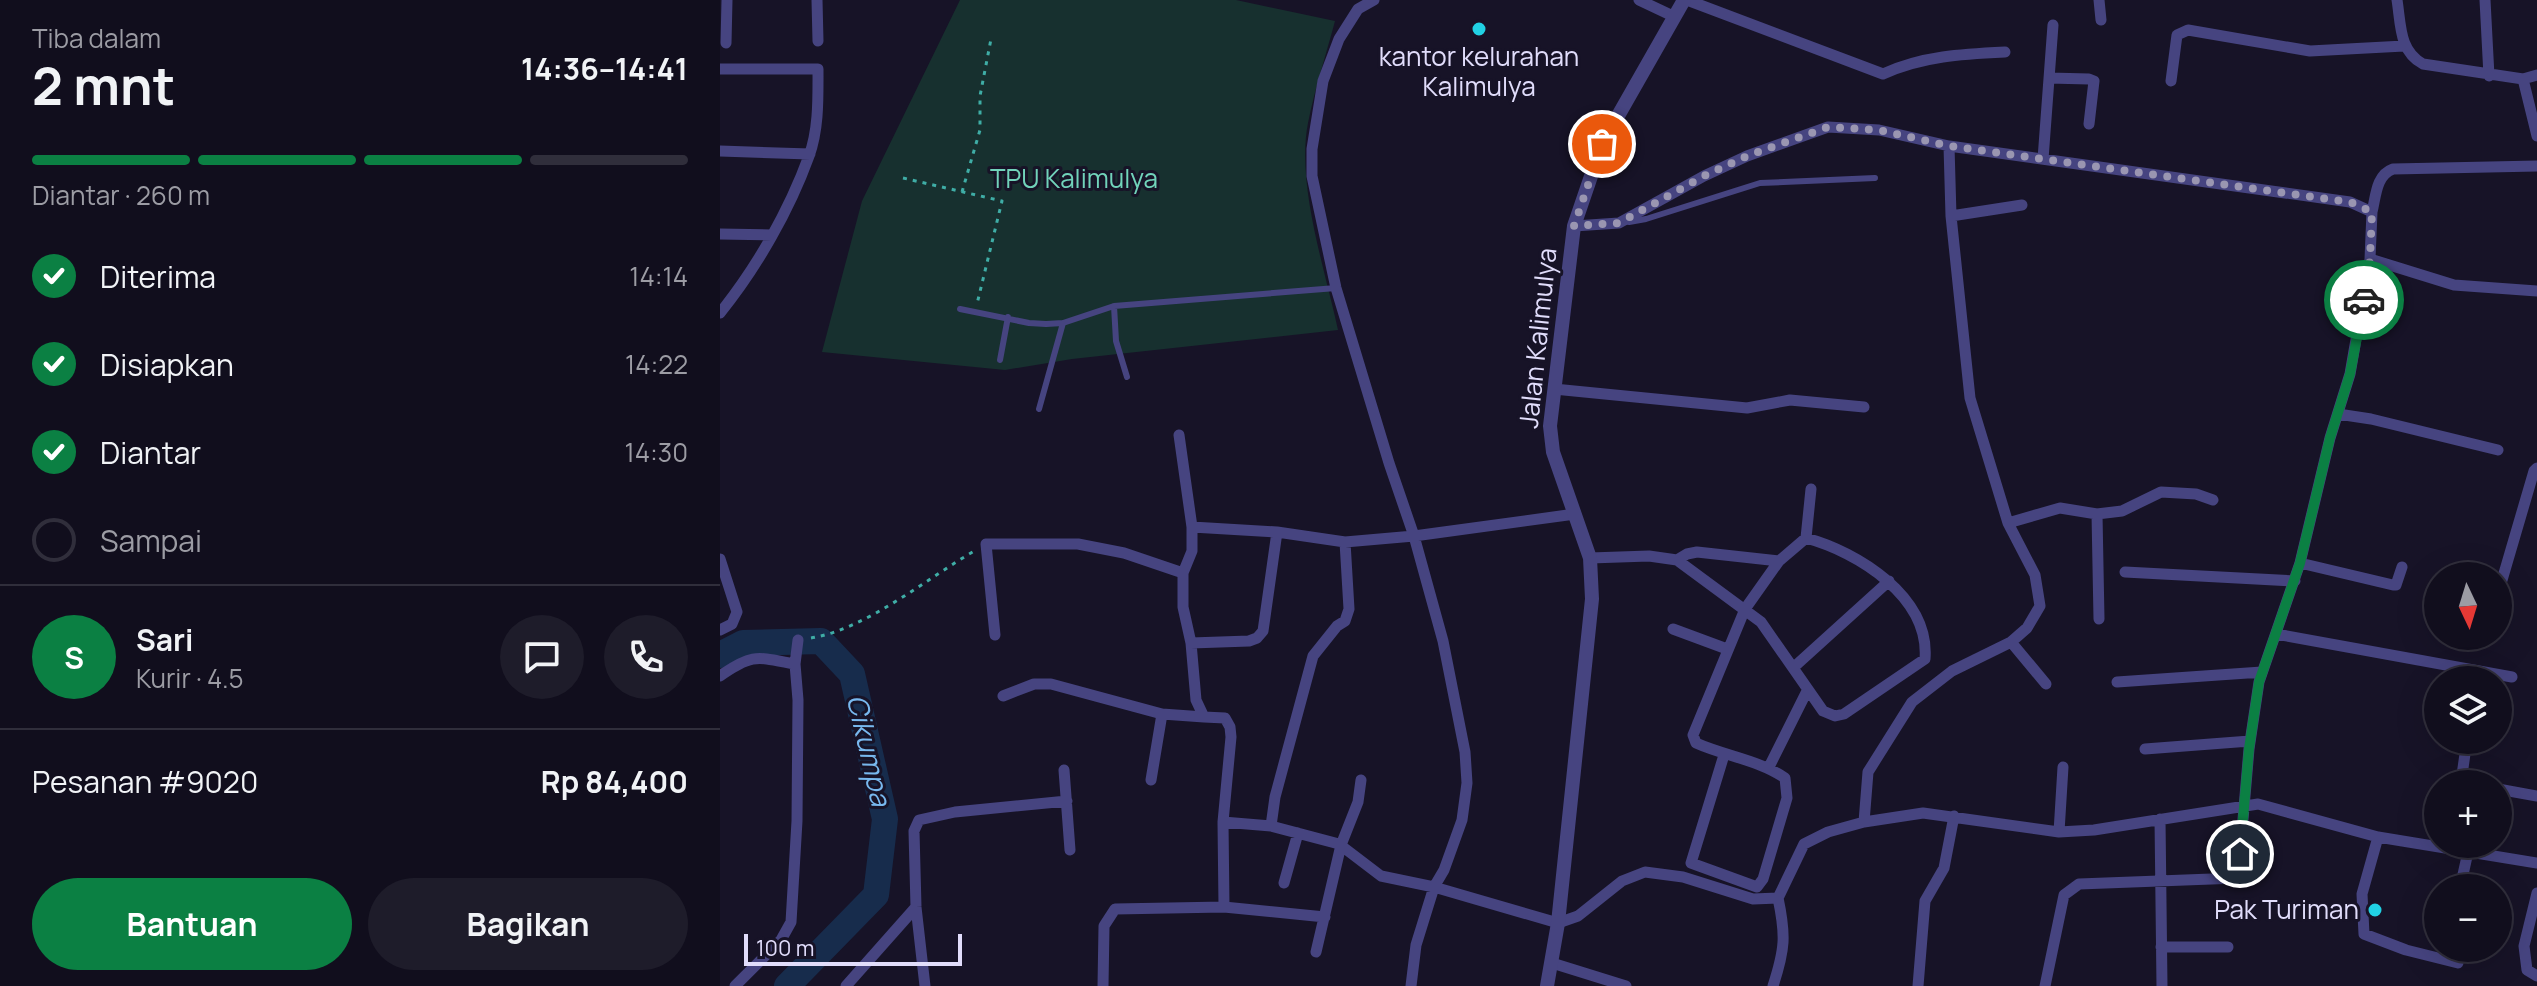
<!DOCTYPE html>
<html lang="id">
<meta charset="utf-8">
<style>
:root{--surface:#110e1d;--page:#1e1c2a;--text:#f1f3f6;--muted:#9c9ca4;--line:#302e3b;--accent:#0b8043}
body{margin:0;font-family:Manrope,sans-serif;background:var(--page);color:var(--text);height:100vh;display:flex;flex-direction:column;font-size:30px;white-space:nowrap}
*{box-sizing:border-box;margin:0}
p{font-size:26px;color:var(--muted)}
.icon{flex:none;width:44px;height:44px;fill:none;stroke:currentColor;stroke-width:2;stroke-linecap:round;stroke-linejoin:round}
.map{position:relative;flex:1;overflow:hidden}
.details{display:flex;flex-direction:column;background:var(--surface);width:720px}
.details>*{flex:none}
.needle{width:52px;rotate:176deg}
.controls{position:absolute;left:1704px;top:562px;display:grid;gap:16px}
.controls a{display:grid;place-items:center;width:88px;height:88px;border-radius:50%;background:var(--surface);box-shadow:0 8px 32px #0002,0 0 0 2px var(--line);font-size:40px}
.scale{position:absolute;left:24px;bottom:20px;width:218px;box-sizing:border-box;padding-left:8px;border:4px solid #e1ddfb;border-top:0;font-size:22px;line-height:28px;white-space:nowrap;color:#e1ddfb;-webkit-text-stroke:6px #171327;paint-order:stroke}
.pin{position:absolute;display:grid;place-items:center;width:68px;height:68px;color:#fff;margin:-34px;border:4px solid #fff;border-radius:50%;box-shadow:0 2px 8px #0007}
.courier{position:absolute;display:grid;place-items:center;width:80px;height:80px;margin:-40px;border:6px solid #0b8043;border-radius:50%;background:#fff;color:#222;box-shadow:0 2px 10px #0007}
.overview em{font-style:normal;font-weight:700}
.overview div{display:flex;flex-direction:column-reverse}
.overview{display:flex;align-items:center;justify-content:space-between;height:136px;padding:0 32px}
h1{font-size:52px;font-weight:700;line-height:60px}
.bar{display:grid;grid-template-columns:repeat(4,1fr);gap:12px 8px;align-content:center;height:96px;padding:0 32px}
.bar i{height:10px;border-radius:6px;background:var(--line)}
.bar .current{background:var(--accent)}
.bar p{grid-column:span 4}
.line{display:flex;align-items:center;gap:20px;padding:0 32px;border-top:2px solid var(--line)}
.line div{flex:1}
.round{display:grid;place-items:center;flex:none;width:84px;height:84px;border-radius:42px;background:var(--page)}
ol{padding:0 32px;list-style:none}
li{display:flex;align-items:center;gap:24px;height:88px}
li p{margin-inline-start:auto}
li .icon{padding:8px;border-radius:50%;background:var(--accent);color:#fff;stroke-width:4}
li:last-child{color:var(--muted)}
li i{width:44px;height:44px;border:4px solid var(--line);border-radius:50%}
.primary-button{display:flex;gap:16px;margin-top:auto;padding:16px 32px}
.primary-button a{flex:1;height:92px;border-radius:48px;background:var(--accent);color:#fff;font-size:32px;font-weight:700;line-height:92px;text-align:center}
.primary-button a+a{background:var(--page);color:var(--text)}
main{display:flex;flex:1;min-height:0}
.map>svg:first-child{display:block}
.green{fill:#17302f}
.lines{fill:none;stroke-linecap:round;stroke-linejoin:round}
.river{stroke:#172c4c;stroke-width:26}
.path{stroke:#3fada6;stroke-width:3;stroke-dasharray:4 6;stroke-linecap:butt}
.service{stroke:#464480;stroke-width:6}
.minor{stroke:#464480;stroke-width:11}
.tertiary{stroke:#464480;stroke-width:14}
.done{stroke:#9a96b1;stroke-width:8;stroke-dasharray:0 14.4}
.route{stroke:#0b8043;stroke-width:10}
.poi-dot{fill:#21d1e4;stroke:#171327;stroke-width:3}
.labels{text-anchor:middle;stroke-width:6;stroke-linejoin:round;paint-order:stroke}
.poi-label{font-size:26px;fill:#e1ddfb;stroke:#171327}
.park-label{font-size:26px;fill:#71d3ba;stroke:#171327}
.street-label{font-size:26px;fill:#e1ddfb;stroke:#171327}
.water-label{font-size:28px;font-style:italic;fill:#78b8ee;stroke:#171327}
</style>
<main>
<section class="details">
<div class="overview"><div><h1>2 mnt</h1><p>Tiba dalam</p></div><em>14:36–14:41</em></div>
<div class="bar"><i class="current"></i><i class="current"></i><i class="current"></i><i></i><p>Diantar · 260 m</p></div>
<ol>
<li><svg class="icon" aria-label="check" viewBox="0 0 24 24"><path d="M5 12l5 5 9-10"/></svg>Diterima<p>14:14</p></li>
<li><svg class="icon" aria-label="check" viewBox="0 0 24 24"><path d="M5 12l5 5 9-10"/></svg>Disiapkan<p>14:22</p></li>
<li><svg class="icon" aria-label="check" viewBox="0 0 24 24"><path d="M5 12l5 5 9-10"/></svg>Diantar<p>14:30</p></li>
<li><i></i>Sampai</li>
</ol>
<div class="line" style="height:144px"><b class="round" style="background:var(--accent);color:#fff">S</b><div><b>Sari</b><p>Kurir · 4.5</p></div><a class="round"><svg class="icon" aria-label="chat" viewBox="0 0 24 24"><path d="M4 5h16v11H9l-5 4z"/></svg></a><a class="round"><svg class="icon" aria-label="phone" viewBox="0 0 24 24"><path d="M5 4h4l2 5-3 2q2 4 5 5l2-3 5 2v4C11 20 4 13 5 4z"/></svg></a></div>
<div class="line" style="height:104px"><div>Pesanan #9020</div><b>Rp 84,400</b></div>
<div class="primary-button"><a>Bantuan</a><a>Bagikan</a></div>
</section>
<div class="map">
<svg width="1817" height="986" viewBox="0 0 1817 986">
<rect width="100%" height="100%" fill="#171327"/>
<path class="green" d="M240,0H516L615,21C606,55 595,88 588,123C576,184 605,269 618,330L352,359L285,370L102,352L142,201Z"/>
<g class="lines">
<path class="river" d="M0,655L23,643L101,641L132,674L165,819L156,895L67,986"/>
<path class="path" d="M183,178L282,201L257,304
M242,192L260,130V96L271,39
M91,638C147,629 207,578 256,550"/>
<path class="service" d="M909,222L926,219L1040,183L1155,178
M394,306L396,341L407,377
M240,309L309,323L326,324L343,323L394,306L616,288
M280,360L288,317
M319,409L343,323"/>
<path class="minor" d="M97,0L98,41
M654,0L638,9L619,39L603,81L592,149V176L616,288L669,463L694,536L723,641L745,752L747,783L742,820L724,870L714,887L696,945L691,986
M919,0L955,17
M967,0L1163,74C1202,56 1243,54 1285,52
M1379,0L1381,20
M1677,0C1681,25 1679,51 1703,64L1803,79L1817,75
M1765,0L1769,76
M6,43L7,0
M0,69H98C98,97 99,129 89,156C69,211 37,267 0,313
M1329,78L1369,79L1374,81L1369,124
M1803,79L1817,136
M1451,81L1457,35L1468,30L1590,51L1684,46
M0,151L90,154
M1323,159L1333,25
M1652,212C1656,196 1656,175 1673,169L1817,166
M1231,216L1302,205
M854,226L899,223L984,176L1027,156L1108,127L1159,130L1229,146L1630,202L1652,212L1650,259L1630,374L1610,438L1580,563L1539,682L1529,749L1518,878L1359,884L1344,895L1325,986
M0,234L52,235
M1650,259L1734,285L1817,291
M834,389L1027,408L1070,400L1144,407
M1618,414L1651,419L1778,450
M1377,514L1379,619
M1288,523L1340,508L1377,514L1402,511L1441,492L1476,494L1493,500
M472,527L557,532L625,542L694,536L855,514
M1086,538L1091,489
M870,558L929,556L957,560L1041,622L1103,711L1115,716L1124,714L1205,659C1210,597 1138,552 1086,538L1059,561L1025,609L973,735L976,743C1005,756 1039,760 1065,778L1067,798L1043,879L1037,887L971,863L1004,755
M0,559L17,612L12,624L0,630
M957,560L967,554L977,552L1059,561
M1580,563L1673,585H1676L1682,567
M1405,572L1575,581
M1780,587L1814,471L1817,468
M953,629L1007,649
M1556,634L1792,677
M275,635L266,544H358L404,553L463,573
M1291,642L1326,684
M471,643L529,641L537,638L543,631L557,532
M1074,667L1169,581
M0,676C33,653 37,657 75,664L78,640
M1397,682L1542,672
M283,696L314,684H331L442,714L484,717L476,700L471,643L463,607V573L472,551V527L459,435
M484,717L505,718L510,727L511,737L503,822
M1747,740L1741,782L1750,784
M1425,749L1530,741
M1049,767L1087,691
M344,770L350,850
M431,780L442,714
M1778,789L1817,796
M1440,819L1442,986
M1144,822L1148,772L1192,702L1232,671L1291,642L1307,628L1320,606L1315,575L1288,523L1250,398L1231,216L1229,146
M551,826L555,797L593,656L617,626L625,621L629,609L625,542
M1339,832L1343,767
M1658,837L1642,894L1644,934L1686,950L1738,963
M564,883L578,833
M1740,888L1748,852
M1817,893L1804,946L1807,970L1817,976
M504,907L503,822L551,826L619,844L661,876L714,887L838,923L858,916L902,881L925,872L963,877L1033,899L1058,898L1084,844L1108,832L1144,822L1203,813L1339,832L1374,830L1538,804L1658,837L1817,863
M1441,947H1508
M596,952L621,845L638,802L641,780
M832,963L906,986
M15,986L61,940L71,922L77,821L78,700L75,664
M126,986L196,907
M205,986L196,907L194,831L199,820L235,812L347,801
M383,986L384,926L395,909L504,907L605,917
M1053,986C1065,949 1066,936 1058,898
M1198,986L1205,901L1224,868L1234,816"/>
<path class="tertiary" d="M827,986L838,923L872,599L870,558L833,452L830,426L854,226L882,144L964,0"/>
</g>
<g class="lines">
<path class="done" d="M882,144L854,226L899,223L984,176L1027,156L1108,127L1159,130L1229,146L1630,202L1652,212L1650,259L1644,300"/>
<path class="route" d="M1520,854L1529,749L1539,682L1580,563L1610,438L1630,374L1644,300"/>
</g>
<g class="poi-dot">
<circle cx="759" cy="29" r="8"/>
<circle cx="1655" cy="910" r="8"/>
</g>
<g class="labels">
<g class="poi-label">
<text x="759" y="66">kantor kelurahan<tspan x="759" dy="30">Kalimulya</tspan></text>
<text x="1639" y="919" text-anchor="end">Pak Turiman</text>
</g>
<g class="park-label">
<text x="354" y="188">TPU Kalimulya</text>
</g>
<g class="street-label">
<text transform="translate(818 338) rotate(-84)" y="9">Jalan Kalimulya</text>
</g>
<g class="water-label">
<text transform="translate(149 750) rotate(77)" y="10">Cikumpa</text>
</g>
</g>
</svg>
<div class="controls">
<a><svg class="needle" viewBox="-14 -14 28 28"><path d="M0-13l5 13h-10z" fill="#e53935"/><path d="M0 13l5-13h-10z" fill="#9c9ca4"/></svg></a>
<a><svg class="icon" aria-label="layers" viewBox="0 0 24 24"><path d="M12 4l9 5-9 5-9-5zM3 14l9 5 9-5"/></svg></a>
<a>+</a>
<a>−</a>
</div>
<div class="scale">100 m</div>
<div class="pin" style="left:882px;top:144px;background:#ea580c"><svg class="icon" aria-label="bag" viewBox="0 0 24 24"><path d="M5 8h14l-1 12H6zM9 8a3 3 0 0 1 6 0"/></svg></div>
<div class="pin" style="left:1520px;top:854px;background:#1f2937"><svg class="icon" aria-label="home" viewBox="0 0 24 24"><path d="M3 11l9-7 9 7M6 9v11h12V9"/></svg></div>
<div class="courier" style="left:1644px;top:300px"><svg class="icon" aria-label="car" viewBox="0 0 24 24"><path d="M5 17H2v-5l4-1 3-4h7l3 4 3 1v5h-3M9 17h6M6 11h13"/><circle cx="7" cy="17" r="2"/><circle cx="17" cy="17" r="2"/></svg></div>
</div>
</main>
